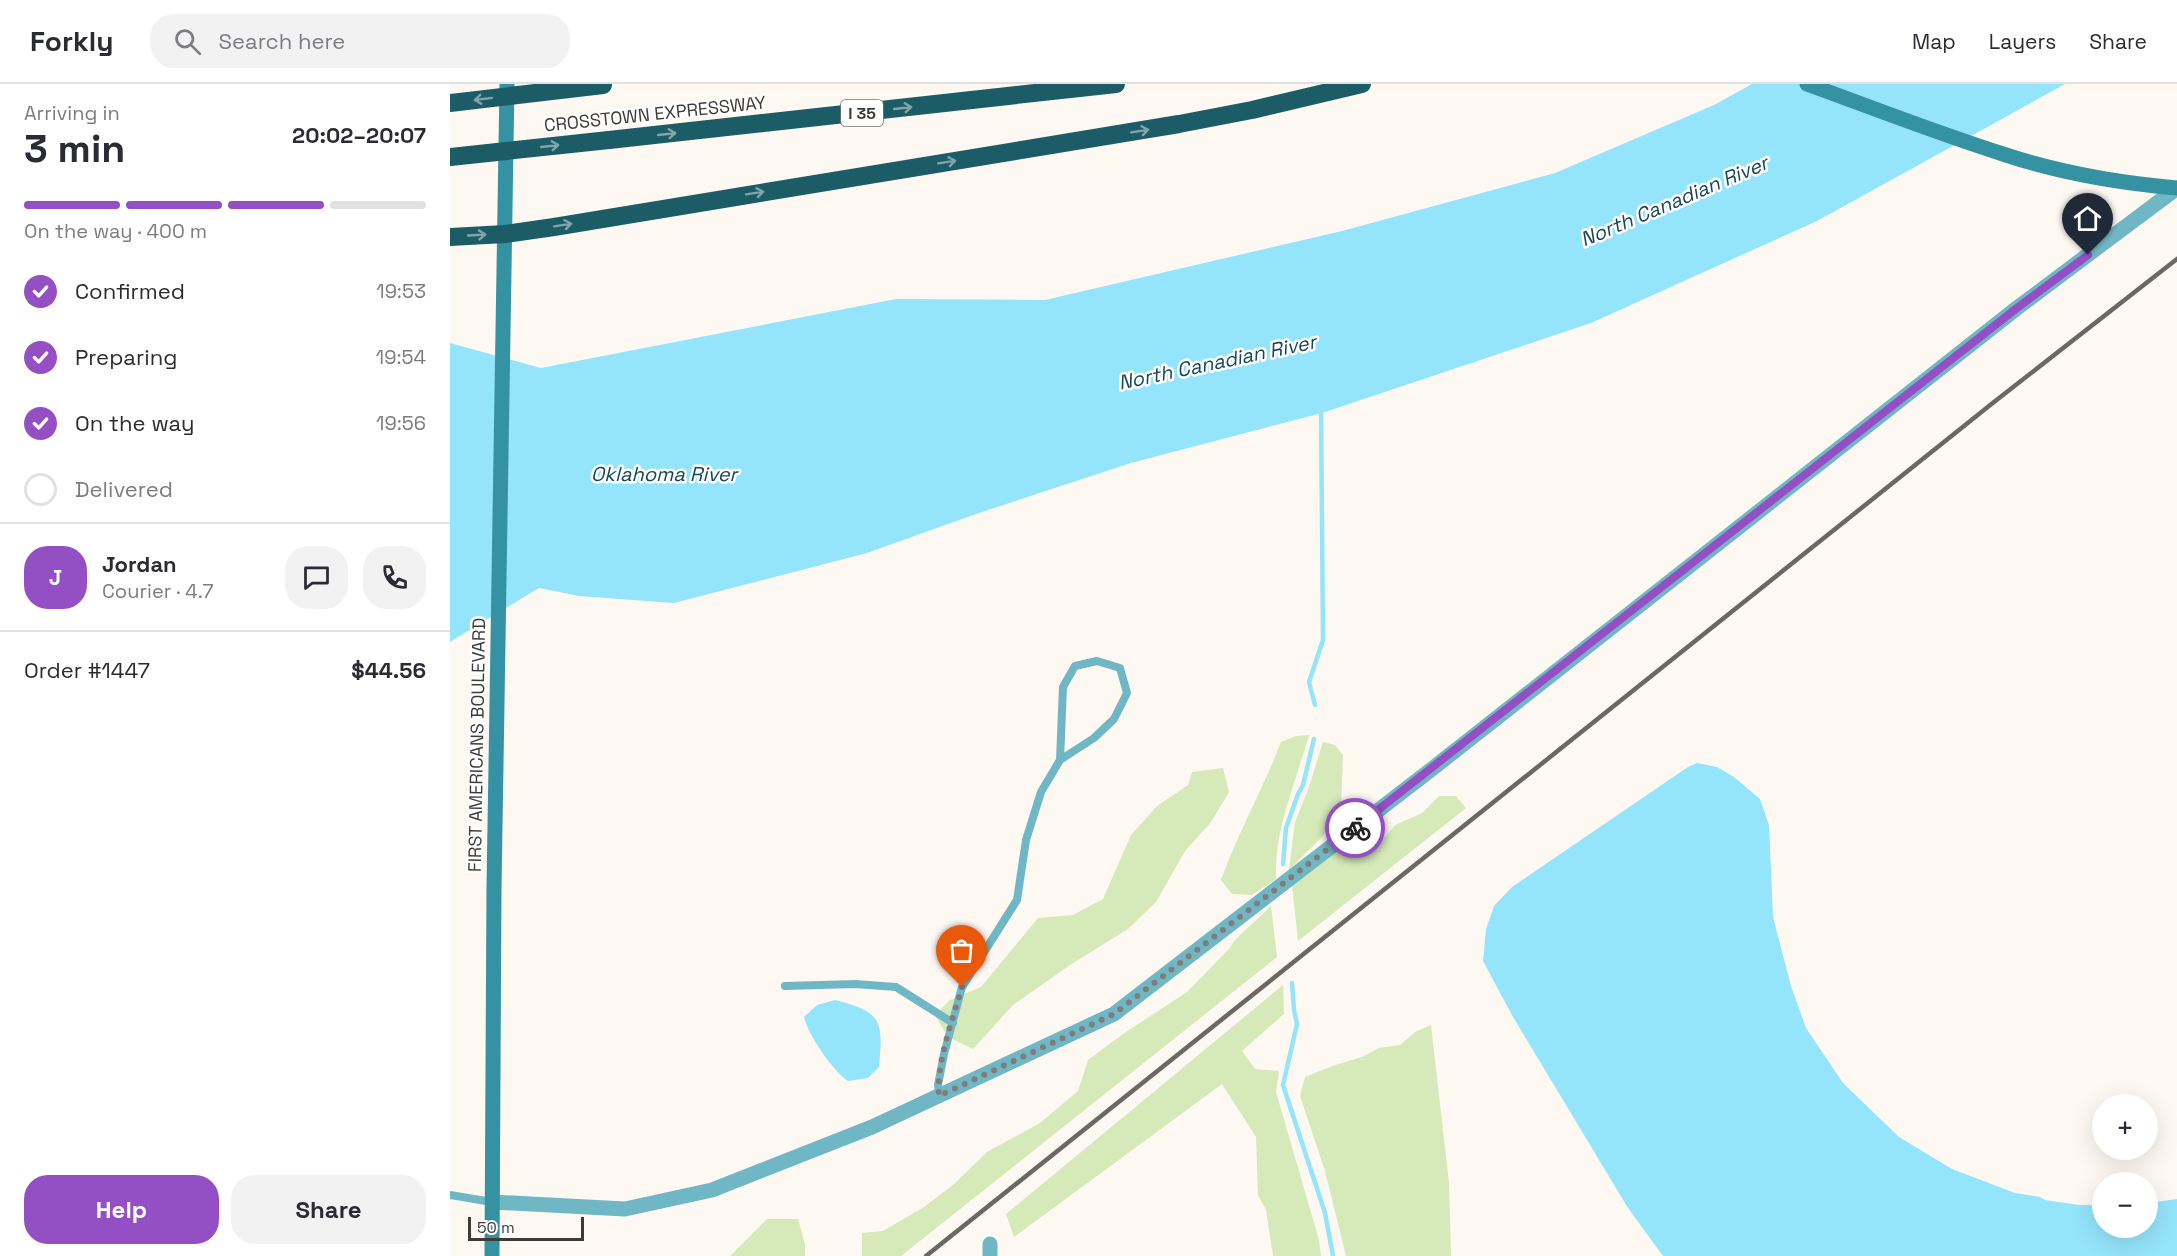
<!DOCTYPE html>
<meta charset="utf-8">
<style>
:root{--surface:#fff;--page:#f2f2f3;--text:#2b2b33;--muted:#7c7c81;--line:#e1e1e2;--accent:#934fc3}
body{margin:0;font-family:"Space Grotesk",sans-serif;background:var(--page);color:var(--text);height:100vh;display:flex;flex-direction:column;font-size:22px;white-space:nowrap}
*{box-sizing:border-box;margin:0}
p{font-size:20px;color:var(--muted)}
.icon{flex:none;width:33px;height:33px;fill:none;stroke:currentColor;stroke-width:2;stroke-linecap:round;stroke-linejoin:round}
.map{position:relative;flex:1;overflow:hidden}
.side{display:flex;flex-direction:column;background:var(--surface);width:450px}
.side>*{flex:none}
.tools{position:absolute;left:1642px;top:1010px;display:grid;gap:12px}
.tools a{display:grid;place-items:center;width:66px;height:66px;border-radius:50%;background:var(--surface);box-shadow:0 6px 24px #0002;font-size:30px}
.scale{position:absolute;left:18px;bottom:15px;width:116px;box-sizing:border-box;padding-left:6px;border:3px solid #3e3a37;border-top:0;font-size:16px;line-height:21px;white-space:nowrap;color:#3e3a37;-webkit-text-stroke:4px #fff;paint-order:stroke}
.pin{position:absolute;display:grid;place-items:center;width:51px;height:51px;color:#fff;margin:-62px -26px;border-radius:50% 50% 50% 0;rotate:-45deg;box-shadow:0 0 6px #0007}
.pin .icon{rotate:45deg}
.courier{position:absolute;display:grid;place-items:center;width:60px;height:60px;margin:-30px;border:4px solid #934fc3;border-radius:50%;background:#fff;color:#222;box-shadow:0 2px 8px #0007}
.overview em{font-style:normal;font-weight:800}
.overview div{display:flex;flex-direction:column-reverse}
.overview{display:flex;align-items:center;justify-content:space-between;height:102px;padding:0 24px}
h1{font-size:39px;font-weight:800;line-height:45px}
.bar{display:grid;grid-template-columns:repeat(4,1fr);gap:9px 6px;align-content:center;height:72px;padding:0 24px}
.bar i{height:8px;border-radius:4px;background:var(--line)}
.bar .current{background:var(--accent)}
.bar p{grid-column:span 4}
.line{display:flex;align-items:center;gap:15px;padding:0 24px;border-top:2px solid var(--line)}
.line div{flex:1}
.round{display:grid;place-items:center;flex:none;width:63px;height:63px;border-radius:24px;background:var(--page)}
ol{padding:0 24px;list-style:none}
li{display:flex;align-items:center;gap:18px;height:66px}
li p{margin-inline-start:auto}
li .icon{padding:6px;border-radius:50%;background:var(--accent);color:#fff;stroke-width:4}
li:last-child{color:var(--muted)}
li i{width:33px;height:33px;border:3px solid var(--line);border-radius:50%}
.action{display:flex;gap:12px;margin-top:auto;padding:12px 24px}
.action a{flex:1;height:69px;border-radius:24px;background:var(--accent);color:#fff;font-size:24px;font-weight:800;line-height:69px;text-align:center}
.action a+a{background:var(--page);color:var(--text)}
header{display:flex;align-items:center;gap:36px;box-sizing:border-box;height:84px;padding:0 30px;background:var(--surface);border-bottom:2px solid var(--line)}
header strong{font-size:28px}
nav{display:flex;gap:33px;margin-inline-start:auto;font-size:21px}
.search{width:420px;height:54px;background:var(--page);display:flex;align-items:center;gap:15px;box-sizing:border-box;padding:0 21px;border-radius:24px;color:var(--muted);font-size:22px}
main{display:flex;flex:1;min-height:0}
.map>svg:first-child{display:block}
.green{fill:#d5e9b9}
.water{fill:#94e4fb}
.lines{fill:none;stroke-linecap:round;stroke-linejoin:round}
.stream{stroke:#94e4fb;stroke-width:4.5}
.lane{stroke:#70b7c5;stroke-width:8}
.street{stroke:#70b7c5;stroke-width:15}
.secondary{stroke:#3492a3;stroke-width:15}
.highway{stroke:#1b5c67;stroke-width:18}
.rail{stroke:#6b6763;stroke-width:4.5}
.highway-bridge{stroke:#1b5c67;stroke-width:18}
.oneway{stroke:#82a5ab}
.done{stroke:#817c79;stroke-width:6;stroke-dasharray:0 10.8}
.route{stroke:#934fc3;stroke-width:8}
.labels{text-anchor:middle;stroke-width:5;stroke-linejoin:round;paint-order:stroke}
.shield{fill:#fff;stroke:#787573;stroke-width:1.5}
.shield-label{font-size:16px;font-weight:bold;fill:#3e3a37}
.street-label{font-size:18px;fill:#3e3a37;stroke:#fff}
.water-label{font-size:20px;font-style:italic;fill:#184754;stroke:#fff}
</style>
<header>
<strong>Forkly</strong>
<div class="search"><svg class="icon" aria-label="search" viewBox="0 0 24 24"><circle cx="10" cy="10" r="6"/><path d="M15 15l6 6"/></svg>Search here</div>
<nav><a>Map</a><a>Layers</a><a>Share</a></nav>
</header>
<main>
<section class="side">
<div class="overview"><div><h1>3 min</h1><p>Arriving in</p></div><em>20:02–20:07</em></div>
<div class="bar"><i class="current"></i><i class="current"></i><i class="current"></i><i></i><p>On the way · 400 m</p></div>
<ol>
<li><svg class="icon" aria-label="check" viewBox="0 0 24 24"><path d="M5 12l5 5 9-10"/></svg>Confirmed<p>19:53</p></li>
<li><svg class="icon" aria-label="check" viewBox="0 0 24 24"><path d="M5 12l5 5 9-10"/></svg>Preparing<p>19:54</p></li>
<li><svg class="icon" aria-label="check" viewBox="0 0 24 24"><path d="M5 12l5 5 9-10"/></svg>On the way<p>19:56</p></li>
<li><i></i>Delivered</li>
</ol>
<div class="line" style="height:108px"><b class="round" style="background:var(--accent);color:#fff">J</b><div><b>Jordan</b><p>Courier · 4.7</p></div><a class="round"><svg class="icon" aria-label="chat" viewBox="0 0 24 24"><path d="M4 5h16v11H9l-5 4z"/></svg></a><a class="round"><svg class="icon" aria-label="phone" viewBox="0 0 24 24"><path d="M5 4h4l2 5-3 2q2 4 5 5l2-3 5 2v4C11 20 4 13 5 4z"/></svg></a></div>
<div class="line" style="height:78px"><div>Order #1447</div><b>$44.56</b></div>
<div class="action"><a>Help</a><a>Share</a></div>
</section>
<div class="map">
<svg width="1727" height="1172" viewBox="0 0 1727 1172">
<rect width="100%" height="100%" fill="#fef8f3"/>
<path class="green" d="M859,651C846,698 824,745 826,795L802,811L782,810L771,796C788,749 813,705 831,658L846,652Z
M873,658L885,661L893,671L891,723L872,753L839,786L845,738L858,706Z
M773,684L779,708L761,738L735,767L706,818L678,845L620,881L563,921L523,965L498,953L485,931L500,916L531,903L588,834L623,831L653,815L681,751L707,722L738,701L742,688Z
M989,712H1006L1016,724L848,857L842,800L889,765H914L935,753L945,741L972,729Z
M821,822L827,873L451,1172H412V1149L433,1147L474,1123L504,1100L537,1068L590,1039L628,1007L638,976L673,950L737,908L779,865L785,856Z
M833,901L834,930L792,967L805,985L829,987L826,1008L869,1156L871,1172H823L816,1126L808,1111L806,1053L772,1000L564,1153L556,1130Z
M981,941L999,1099L1001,1172H896L875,1087L850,1012L855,993L882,982L912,973L929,964L950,961L965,948Z
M317,1135H348L355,1160V1172H280Z"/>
<path class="water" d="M1302,0H1615L1367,137L1141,239L872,329L681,379L526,430L417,469L224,519L129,512L89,504L0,558V259L91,284L446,215L595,216L892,147L1105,89L1264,21Z
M1247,679L1267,683L1284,693L1310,715L1319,741L1323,833L1341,902L1356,944L1393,999L1449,1053L1502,1085L1565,1109L1590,1113L1595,1116L1629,1121H1653V1143H1698V1119L1727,1115V1172H1213L1178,1124L1063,933L1033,877L1036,845L1044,822L1062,803L1238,683Z
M385,916C433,928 433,937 429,983L418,994L398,997C383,987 358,951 354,933L367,921Z"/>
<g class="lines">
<path class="stream" d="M865,621L859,598L873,556L871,324
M833,780L836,744L848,710L853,701L864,655
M842,899L844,926L847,940L833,1001L875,1129L883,1172"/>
<path class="lane" d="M335,902L405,900L446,903L503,939
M489,1012L488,1001L494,970L512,903L567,816L576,756L591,708L610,676L644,654L664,635L677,609L670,584L647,577L625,582L613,603L610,676
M0,1111L42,1118"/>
<path class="street" d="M42,1118L175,1125L262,1106L422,1043L664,930L987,681L1567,224L1727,104
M540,1160V1172"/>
<path class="secondary" d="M1357,0C1423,24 1489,50 1556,71C1611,89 1670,99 1727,104
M42,1172L44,804L57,0"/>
<path class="highway" d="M159,56L666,0
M0,153L55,150L104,143L729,40L802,26L912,0"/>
<path class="rail" d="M476,1172L1544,318L1727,175"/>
<path class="highway-bridge" d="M0,19L153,1
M0,73L159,56"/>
</g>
<defs><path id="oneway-shaft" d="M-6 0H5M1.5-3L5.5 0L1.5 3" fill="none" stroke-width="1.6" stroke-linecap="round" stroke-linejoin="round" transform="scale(1.5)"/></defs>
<g class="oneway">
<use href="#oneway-shaft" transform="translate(33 15) rotate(173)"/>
<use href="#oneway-shaft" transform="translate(453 24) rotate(-6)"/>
<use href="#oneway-shaft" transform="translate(690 47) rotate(-9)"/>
<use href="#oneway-shaft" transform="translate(217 50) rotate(-6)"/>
<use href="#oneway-shaft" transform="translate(100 62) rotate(-6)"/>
<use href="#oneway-shaft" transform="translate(497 78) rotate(-9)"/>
<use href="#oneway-shaft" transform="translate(305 109) rotate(-9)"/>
<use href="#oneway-shaft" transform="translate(113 141) rotate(-9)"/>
<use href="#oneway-shaft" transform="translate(27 151) rotate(-3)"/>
</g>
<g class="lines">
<path class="done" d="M512,903C503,935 486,979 489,1012L664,930L905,744"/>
<path class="route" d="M905,744L1567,224L1638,171"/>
</g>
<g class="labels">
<rect class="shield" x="391" y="16" width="42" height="26" rx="4.5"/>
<g class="shield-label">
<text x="412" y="35">I 35</text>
</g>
<g class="street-label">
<text transform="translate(205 30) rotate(-6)" y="6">CROSSTOWN EXPRESSWAY</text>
<text transform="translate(27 661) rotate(-89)" y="6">FIRST AMERICANS BOULEVARD</text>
</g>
<g class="water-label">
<text transform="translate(1224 117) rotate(-23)" y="7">North Canadian River</text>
<text transform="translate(767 278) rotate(-12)" y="7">North Canadian River</text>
<text x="214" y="397">Oklahoma River</text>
</g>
</g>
</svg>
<div class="tools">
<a>+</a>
<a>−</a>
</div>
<div class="scale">50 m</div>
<div class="pin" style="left:512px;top:903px;background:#ea580c"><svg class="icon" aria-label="bag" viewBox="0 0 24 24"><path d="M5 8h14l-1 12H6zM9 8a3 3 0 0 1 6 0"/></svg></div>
<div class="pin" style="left:1638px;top:171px;background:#1f2937"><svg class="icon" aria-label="home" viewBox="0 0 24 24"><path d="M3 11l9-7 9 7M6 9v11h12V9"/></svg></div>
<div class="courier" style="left:905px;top:744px"><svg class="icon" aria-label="bike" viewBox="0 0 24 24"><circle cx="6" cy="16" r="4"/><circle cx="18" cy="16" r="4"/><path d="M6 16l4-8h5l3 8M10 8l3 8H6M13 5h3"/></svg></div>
</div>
</main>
